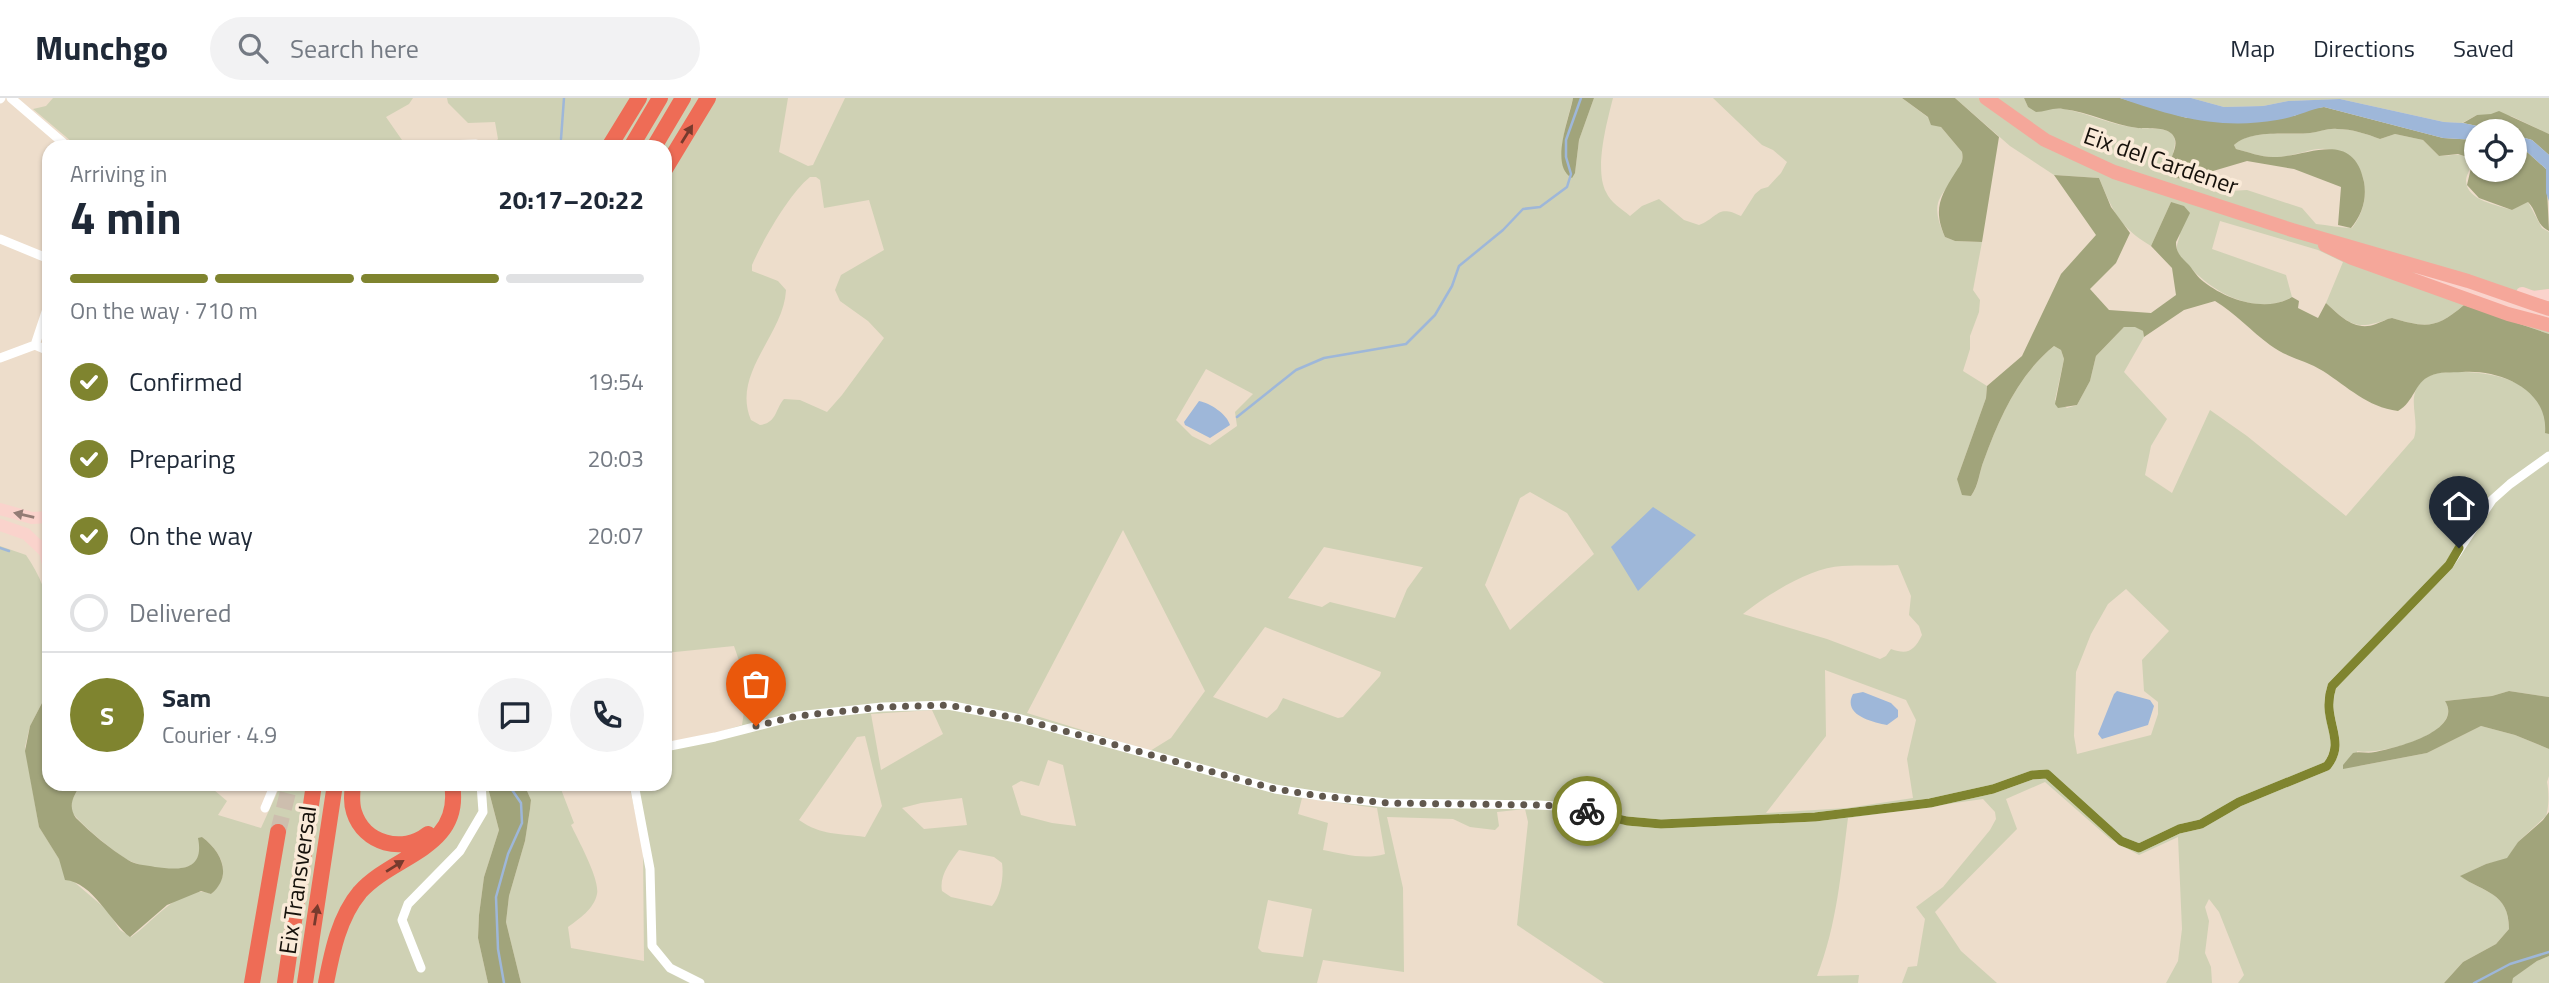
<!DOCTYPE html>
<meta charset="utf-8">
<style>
:root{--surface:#fff;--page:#f2f2f3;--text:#1f2937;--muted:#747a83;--line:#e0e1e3;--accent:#7f842f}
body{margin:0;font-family:"Titillium Web",sans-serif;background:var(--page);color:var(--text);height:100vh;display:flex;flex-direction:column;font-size:26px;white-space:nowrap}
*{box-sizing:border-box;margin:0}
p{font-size:23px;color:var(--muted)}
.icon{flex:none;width:38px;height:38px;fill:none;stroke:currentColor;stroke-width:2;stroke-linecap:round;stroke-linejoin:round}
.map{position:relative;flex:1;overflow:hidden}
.panel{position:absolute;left:42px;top:42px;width:630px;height:651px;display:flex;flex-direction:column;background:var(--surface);border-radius:21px;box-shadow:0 2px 5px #0004}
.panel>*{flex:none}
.tools{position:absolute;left:2464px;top:21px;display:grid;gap:14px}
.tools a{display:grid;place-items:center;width:63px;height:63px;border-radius:50%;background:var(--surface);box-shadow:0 2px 5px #0004;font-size:35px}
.pin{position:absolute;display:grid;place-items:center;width:60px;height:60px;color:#fff;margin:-72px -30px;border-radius:50% 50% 50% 0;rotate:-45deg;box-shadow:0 0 7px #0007}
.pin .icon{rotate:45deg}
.courier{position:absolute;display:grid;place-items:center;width:70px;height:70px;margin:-35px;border:5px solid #7f842f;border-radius:50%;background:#fff;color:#222;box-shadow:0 2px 9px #0007}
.headline em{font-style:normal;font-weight:700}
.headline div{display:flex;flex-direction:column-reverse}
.headline{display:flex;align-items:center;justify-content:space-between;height:119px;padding:0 28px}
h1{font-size:46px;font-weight:700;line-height:52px}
.bar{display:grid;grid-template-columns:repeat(4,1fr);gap:10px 7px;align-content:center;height:84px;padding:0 28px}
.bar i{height:9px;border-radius:5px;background:var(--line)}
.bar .selected{background:var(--accent)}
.bar p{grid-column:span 4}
.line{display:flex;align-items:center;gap:18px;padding:0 28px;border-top:2px solid var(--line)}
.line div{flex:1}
.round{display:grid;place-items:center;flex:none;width:74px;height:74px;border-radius:37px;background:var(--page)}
ol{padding:0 28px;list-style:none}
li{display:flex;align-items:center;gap:21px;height:77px}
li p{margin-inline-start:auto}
li .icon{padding:7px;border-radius:50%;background:var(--accent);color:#fff;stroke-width:4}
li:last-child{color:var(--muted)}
li i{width:38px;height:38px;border:4px solid var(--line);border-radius:50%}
header{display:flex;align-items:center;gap:42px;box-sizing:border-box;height:98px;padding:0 35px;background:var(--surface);border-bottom:2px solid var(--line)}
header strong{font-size:33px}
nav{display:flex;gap:38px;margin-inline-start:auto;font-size:24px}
.search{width:490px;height:63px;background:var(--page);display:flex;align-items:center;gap:18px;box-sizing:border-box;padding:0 24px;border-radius:38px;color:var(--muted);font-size:26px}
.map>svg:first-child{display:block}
.green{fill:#cfd1b4;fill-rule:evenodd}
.forest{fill:#a1a47b}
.water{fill:#9eb7d9}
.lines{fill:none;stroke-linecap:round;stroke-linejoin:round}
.stream{stroke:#9eb7d9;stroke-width:2.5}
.highway-tunnel{stroke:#cdbeae;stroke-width:16;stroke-dasharray:16 8;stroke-linecap:butt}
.street{stroke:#fff;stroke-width:9}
.secondary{stroke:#fad3cc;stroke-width:12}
.primary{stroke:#f5a79a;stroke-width:14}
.highway{stroke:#ee6c56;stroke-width:16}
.oneway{fill:#773a2d}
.oneway2{fill:#937c75}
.done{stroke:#61584e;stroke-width:7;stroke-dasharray:0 12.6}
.route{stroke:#7f842f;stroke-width:9}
.labels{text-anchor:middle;stroke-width:7;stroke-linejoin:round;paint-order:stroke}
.street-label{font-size:24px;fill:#16110b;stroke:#faead8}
</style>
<header>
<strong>Munchgo</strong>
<div class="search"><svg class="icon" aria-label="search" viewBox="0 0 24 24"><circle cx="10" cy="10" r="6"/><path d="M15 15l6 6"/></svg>Search here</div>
<nav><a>Map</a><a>Directions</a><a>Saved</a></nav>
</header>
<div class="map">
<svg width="2549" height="885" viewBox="0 0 2549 885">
<rect width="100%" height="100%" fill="#edddcb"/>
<path class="green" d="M53,0H413L409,6L386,19L402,42L395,49H78L33,11L46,8Z
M447,0H788L779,54L808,68L813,67L845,0H1573C1567,25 1557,49 1566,75H1575L1579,42L1594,0H1613C1607,24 1594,71 1606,94C1610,104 1622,111 1630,118L1642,108L1659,101L1684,122L1699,127C1719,119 1717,106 1741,118L1755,96L1761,91L1768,89L1781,75L1787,64L1773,52L1762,47L1713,0H1902L1941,29L1962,54C1966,72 1943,89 1938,105C1935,116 1941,129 1945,139L1955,143L1982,144L1973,192L1980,202L1979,214L1970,238V251L1963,273L1987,288L1986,300L1957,381L1971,398C1979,388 1979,374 1984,362C1999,321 2018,277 2054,248L2061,252L2064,261L2055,302L2067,310L2077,307L2090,283L2096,258L2124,229L2135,228L2143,233L2144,239L2124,274L2167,321L2151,348L2145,377L2172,395L2210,312L2247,338L2346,418L2414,340C2420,321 2406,300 2421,284C2430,274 2445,274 2457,274C2493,273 2549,284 2546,334L2549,336V599L2509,593L2492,598L2445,603C2466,636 2378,658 2357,653L2359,668L2427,655L2481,628L2515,637L2549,651V678L2547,684C2549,693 2549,710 2546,718L2518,744L2507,761L2486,766L2461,778C2484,796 2509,793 2509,831L2496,846L2463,864L2444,885H2238L2244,877L2219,814L2209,801L2205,809L2209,823L2205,855L2211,869L2212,885H2166L2178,863L2182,831L2178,739L2139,757L2110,741L2045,684L2006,701L2017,731L1935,814L1961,853L1997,885H1902L1908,869L1917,868L1925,821L1916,809L1943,789L1990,732L1996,721L1995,714L1983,701L1848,720C1841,774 1837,827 1817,878L1859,877L1858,885H1604L1517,827L1528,724L1525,711L1497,714L1499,728L1495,732L1470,729L1453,721L1387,719L1403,790L1404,874L1323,862L1317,885H521L506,824L509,798L525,743L530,711L531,702L524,686H559L574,725L571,727C578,742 600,781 597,796C594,811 579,821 568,829L571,850L644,863L643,751L629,686H665V645L716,635L742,627L748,589L734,548L665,555V49H491L498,41L495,24L468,25L448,5ZM810,79H816L820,82L824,110L869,102L884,152L841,177L835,192L840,203L868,223L884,240L842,297L827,314L800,302L784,301C775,311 777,325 760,327L751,322C731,275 784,237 786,192L778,183L752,173V167C763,142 789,96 810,79ZM1206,271L1253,296L1235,314L1237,328L1210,347L1192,338L1176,322ZM1530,394L1567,415L1594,456L1510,532L1485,487L1520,400ZM1123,432L1205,593L1171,640L1150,653L1027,615ZM1324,449L1422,469H1423L1407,491L1395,520L1330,504L1322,509L1288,500ZM1898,467L1911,498L1909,517L1919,528L1922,537C1914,553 1908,557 1891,551L1886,558L1880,561L1827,541L1743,516C1767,497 1811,469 1842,468C1860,467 1879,468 1898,467ZM2126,491L2169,533L2142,562L2144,593L2158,604V616L2151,637L2077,656L2074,638L2076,574L2091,536L2108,506ZM1265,529L1381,574L1380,578L1343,619L1338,620L1283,600L1277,611L1267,620L1213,599ZM1825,572L1906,602L1916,622L1907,661L1913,700L1847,710L1766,715L1826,638ZM932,612L943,636L881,672L871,616ZM865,638L882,708L865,739C838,735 822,738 799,722L857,639ZM1048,662L1063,667L1076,728L1052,725L1021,717L1012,688L1021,683L1039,688ZM962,700L967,727L924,731L902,710L921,705ZM1302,700L1377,710L1385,756C1364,762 1344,756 1323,752L1328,725L1298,716ZM959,752L994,759L1002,765C1004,778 1001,798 992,808L951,799L942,793C939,778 950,764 959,752ZM1268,802L1312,811L1303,859L1262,854L1258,850Z
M1955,0H2024L2028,9C2044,15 2050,8 2065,11C2090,16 2114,28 2139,30C2149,31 2163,29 2171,35C2183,45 2163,64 2175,80L2186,81L2214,94L2247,92L2302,110L2316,126C2327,127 2342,130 2352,130C2362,117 2367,101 2364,84C2362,74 2358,68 2350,62C2322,38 2304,60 2273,59C2261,59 2248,54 2236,51L2234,47C2250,31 2288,37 2309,35C2318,34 2328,30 2337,31C2352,31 2367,36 2380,41L2395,36L2423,42L2439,58C2452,58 2466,52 2471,66C2470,72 2466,78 2466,83C2467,103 2498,107 2512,112L2528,104L2542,130L2549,134V236L2464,207C2436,231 2426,230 2392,220C2357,232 2353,230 2326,205L2343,164L2318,152L2220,123L2212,151L2286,177L2292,199C2258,219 2213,195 2190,169C2186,165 2181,161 2179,157C2174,148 2179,144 2180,136C2180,127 2173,113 2171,104L2151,148C2118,128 2113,113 2099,80L2054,77L2010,48Z
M2191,0H2549V36L2511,18L2477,17L2462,25L2444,24L2340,1L2288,3L2263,8L2224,9Z
M0,448L26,457C44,483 55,513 46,544L49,546V598L42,605L30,628L25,649L39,729L73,783L107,812L120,832L131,839C152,826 182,784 211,796C233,777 222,754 202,739C200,746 201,755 197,761C187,779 145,770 130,763C116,756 80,726 71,713L72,702L81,686H207L227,703L218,717L261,730L281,686H487L499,732L484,779L479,817L478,840L488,885H0Z
M2549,858V885H2512V880L2537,863Z"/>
<path class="forest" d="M1573,0H1594L1579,42L1575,75L1572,80C1549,68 1570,19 1573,0Z
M1902,0H1955L1999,39L1982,144L1955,143L1945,139C1933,111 1940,99 1955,75C1960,67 1964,64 1962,54L1941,29L1931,27L1928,19Z
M2024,0H2120L2187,20L2294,18L2310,11L2324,9L2443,40L2476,42V72H2515V50L2526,53L2546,71L2549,133C2535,126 2538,114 2528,104L2512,112L2479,100L2467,87L2471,70L2467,59L2458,56L2439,58L2423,42L2395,36L2380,41C2367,36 2352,31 2337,31C2328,30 2319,34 2310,35C2288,37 2251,31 2234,47L2236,51C2248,54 2261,59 2273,59C2305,60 2353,29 2364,84C2367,101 2362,117 2351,130L2338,127L2341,89L2294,71L2247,63L2186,81L2175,80C2161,65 2181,52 2174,39C2169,28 2148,31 2138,30C2113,27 2089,14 2063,11C2054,9 2045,14 2036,14L2028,9Z
M2499,13L2549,36V57L2532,42L2515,37V33H2501L2463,25L2477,17L2491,16Z
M2054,77L2099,80L2111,109L2130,135L2116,165L2090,191L2109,212L2151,215L2176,197L2172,170L2151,148L2171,104L2184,108L2190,115L2176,144C2176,155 2181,159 2189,167C2194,173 2198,180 2204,184C2227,202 2266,215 2292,199L2299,203L2298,210L2318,220L2326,205C2340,218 2355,234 2376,226C2382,224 2386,221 2392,220C2426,230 2436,231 2464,207L2549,236V336L2545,335C2549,290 2497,271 2462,274C2451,275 2440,273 2430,278C2414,285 2415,303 2398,313C2367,309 2348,289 2323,273C2306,262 2287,260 2270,247C2251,233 2235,215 2215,203L2184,212L2144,239L2143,233L2135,229H2124L2096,258L2090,283L2077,307L2058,310L2055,306L2064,261L2061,252L2054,248C2018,277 1999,321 1984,362C1979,374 1979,387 1971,398L1962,397L1957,381L1986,300L1987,288L2022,258L2061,176L2096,137Z
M2509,593L2549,599V651L2515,637L2481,628L2427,655L2343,671V667L2353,655C2360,653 2367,656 2375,654C2395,650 2464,633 2445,603L2492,598Z
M49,598V622L44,629L49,641V686H81C74,698 67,707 76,720C90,734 110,751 128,762C136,767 146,767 155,769C178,772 205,774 198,740L202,739C222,754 233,778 211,796L201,793L167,807L130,839C110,824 93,784 65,782L59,761L39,729L25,653L30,628L42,605Z
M487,686H524L531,702L530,711L525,743L509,798L506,824L521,885H488L478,840L479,817L484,779L499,732Z
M2549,714V858L2537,863L2513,880L2512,885H2444L2463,864L2496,846L2509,831C2509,794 2484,795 2460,778L2486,766L2507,760L2518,744L2543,722Z"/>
<path class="water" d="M2120,0H2191L2224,9L2263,8L2288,3L2340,1L2444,24L2463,25L2501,33H2476V42L2443,40L2324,9C2308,12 2293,20 2277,22C2220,32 2174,19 2120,0Z
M2515,37L2532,42L2549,57V103L2546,95V71L2526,53L2515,50Z
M1199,303C1210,305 1227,316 1230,327L1210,340L1185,327L1184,324Z
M1653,409L1696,437L1638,493L1611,449Z
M2117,593L2150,602L2154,608L2148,627L2102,641L2098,636L2114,596Z
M1863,594L1891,605L1898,612V619L1887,627C1872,624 1842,617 1853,596Z"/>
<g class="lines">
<path class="stream" d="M561,41L564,0
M1237,319L1296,272L1324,260L1406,246L1435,217L1452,188L1459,168L1503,132L1523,111L1540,109L1567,89L1571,76L1566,59V42L1581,0
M0,450L9,453
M504,885L498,851L496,799L508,756L522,725L521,705L508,686
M2474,885L2510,866L2549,854"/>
<path class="highway-tunnel" d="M278,734L290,686"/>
<path class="street" d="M11,0L68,49
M0,1L1,0
M408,48L476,46L478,49
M0,141L49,161
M35,247L49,205
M0,260L35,247L49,253
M665,649L715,639L797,618L882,609L948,607L1021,621L1275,691L1320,698L1387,705L1538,707L1575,709L1627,723L1661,726L1815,719L1930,705L1993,691L2032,677L2047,676L2121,743L2139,750L2179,731L2201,726L2239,704L2327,668C2348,641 2320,622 2332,588L2449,467L2492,402L2510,386L2549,358
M634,686L650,771L652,848L670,870L700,885
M265,710L275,686
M421,870L402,822L408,806L460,753L483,714L481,686"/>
<path class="secondary" d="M2413,181C2420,180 2427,180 2434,181C2463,187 2523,220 2549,214
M2522,195L2533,199L2549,197
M0,411L32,420L49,419
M0,427L26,436L45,454
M49,436L45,454L49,471"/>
<path class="primary" d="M1986,0L2045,42L2114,74L2292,132L2468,183L2549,211
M2325,147L2352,160L2508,216L2549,227"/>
<path class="highway" d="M609,49L639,0
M631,49L660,0
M654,49L683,0
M665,71L708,0
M353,686C352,696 351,705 354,714C364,746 403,756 428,736
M252,885L278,734
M285,885L314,686
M305,885L335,686
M326,885C332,854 339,819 360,794C394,756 463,751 452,686"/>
</g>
<defs><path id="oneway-solid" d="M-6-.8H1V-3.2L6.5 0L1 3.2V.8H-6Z" transform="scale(1.75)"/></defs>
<g class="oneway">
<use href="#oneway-solid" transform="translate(687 36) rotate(-58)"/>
<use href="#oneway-solid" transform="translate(395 768) rotate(-32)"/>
<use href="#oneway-solid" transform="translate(316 817) rotate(-81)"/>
</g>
<use class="oneway2" href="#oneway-solid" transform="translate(24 417) rotate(-167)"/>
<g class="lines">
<path class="done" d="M756,628L797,618L882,609L948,607L1021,621L1275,691L1320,698L1387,705L1538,707L1575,709L1587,713"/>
<path class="route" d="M1587,713L1627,723L1661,726L1815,719L1930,705L1993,691L2032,677L2047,676L2121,743L2139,750L2179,731L2201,726L2239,704L2327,668C2348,641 2320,623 2332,588L2449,467L2459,450"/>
</g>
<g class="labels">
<g class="street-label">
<text transform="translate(2161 63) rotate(19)" y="8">Eix del Cardener</text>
<text transform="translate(298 782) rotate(-82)" y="8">Eix Transversal</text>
</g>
</g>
</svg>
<div class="tools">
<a><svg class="icon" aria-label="locate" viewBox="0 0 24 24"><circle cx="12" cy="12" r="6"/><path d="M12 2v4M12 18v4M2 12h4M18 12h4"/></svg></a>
</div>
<div class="pin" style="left:756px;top:628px;background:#ea580c"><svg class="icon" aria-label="bag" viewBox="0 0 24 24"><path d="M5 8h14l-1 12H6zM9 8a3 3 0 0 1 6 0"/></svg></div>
<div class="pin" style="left:2459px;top:450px;background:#1f2937"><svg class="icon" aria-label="home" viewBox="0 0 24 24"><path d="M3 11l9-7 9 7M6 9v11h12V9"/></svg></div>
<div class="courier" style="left:1587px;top:713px"><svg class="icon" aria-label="bike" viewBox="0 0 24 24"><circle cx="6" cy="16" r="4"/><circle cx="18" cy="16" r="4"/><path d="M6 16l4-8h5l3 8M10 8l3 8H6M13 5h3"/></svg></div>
<section class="panel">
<div class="headline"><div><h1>4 min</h1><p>Arriving in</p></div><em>20:17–20:22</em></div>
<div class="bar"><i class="selected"></i><i class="selected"></i><i class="selected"></i><i></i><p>On the way · 710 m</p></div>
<ol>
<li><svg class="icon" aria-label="check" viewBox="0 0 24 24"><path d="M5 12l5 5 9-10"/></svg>Confirmed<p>19:54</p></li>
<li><svg class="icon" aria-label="check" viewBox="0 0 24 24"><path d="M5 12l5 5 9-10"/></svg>Preparing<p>20:03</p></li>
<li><svg class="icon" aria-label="check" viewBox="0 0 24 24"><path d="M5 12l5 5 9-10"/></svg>On the way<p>20:07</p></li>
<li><i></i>Delivered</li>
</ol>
<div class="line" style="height:126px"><b class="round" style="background:var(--accent);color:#fff">S</b><div><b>Sam</b><p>Courier · 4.9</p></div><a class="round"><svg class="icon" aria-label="chat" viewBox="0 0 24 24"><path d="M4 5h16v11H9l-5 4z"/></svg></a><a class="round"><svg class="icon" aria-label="phone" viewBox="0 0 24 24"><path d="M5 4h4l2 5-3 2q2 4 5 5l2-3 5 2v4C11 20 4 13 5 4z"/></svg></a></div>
</section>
</div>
